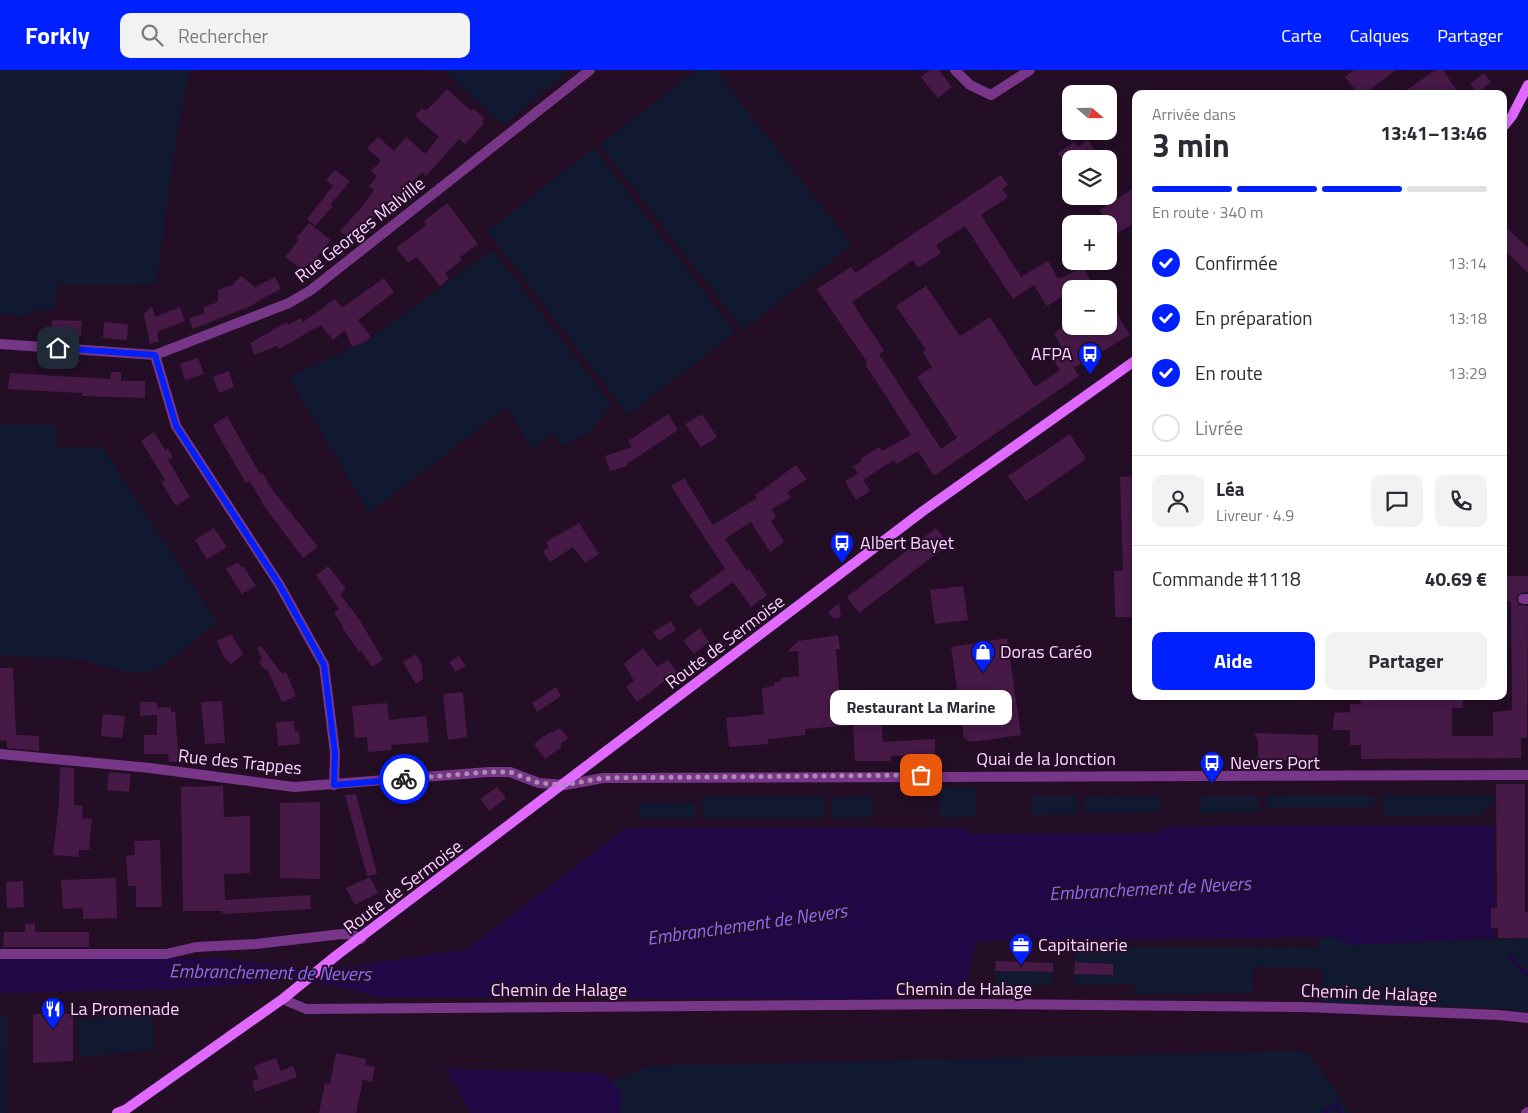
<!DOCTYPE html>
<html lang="fr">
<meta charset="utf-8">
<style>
:root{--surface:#fff;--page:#f2f2f3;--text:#2b2b33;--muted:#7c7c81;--line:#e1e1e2;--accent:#0021fd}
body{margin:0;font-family:"Titillium Web",sans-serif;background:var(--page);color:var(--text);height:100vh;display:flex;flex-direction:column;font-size:19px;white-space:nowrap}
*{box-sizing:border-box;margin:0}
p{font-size:16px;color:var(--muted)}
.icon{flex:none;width:28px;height:28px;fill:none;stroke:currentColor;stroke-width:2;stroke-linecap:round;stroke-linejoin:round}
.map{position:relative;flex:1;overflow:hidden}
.side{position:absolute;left:1132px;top:20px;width:375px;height:610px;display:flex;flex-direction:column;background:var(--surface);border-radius:10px;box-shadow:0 2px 12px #0003}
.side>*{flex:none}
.needle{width:32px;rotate:110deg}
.buttons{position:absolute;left:1062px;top:15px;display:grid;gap:10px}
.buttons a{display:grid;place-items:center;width:55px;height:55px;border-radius:10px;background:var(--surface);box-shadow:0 2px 12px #0003;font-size:25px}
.pin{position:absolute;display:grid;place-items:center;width:42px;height:42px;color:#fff;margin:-21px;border-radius:10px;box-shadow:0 2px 8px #0006}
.courier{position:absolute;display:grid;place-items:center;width:50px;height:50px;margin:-25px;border:4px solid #0021fd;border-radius:50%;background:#fff;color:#222;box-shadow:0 1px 6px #0007}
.bubble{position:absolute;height:35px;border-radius:10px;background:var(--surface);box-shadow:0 2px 12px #0003;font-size:16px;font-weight:700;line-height:35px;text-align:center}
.overview em{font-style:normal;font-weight:700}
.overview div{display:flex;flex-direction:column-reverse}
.overview{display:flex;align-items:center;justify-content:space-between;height:85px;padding:0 20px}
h1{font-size:32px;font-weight:700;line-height:38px}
.bar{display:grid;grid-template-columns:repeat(4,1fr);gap:8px 5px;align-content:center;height:60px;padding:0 20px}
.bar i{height:6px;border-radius:4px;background:var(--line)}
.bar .selected{background:var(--accent)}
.bar p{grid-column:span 4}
.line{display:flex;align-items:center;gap:12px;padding:0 20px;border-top:1px solid var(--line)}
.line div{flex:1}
.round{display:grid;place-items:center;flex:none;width:52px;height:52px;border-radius:10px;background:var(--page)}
ol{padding:0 20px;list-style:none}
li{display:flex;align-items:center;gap:15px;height:55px}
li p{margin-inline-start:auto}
li .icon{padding:5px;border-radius:50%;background:var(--accent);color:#fff;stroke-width:4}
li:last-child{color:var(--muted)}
li i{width:28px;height:28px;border:2px solid var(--line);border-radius:50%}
.button{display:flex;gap:10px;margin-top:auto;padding:10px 20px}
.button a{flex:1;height:58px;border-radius:10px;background:var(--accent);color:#fff;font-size:20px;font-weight:700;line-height:58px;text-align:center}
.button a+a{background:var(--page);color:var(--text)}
header{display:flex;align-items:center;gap:30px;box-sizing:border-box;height:70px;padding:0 25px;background:var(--accent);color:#fff}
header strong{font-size:24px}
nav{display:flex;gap:28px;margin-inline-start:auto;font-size:18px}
.search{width:350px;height:45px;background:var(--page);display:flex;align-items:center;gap:12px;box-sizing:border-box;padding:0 18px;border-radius:10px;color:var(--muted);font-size:19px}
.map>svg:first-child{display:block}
.green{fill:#101930}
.water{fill:#200745}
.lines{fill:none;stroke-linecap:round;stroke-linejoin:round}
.stream{stroke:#200745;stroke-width:4}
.building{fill:#461947}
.street{stroke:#773687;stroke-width:10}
.secondary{stroke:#e069ff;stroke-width:10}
.done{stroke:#af8db3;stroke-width:5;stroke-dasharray:0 9}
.route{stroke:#0021fd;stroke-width:6}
.labels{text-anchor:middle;stroke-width:4;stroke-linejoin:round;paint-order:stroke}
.street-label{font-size:18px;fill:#fad2ff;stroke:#240e26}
.poi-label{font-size:18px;fill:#fad2ff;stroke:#240e26;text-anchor:start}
.water-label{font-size:19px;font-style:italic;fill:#8b68ff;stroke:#240e26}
</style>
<header>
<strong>Forkly</strong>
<div class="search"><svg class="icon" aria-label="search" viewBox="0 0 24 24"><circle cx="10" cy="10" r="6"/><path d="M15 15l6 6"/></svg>Rechercher</div>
<nav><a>Carte</a><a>Calques</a><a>Partager</a></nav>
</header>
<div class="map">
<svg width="1528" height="1043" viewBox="0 0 1528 1043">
<rect width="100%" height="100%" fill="#240e26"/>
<path class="green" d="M0,0H190L178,57L156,215L59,214L52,241L38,239L25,246L0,244Z
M444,0H569L503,55Z
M696,0H715L852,175L743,260L600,75Z
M594,78L735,262L628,345L487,161Z
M493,180L611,334L593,360L563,377L554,364L532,379L507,337L369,443L289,307L365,272Z
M0,354L56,355L57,377H102L217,552L159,599L131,603L81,590L0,585Z
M935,717H975V747L940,748V721H935Z
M1266,725L1375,726V737L1266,738Z
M1380,725H1491L1492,736L1483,737V745L1385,746V737H1381Z
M1032,726H1078V744L1032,745Z
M1085,726L1161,727L1160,743L1085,744Z
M1201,726H1259V743L1200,744Z
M702,727H824V748H702Z
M831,727H873V747L831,748Z
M638,732L695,733V748H638Z
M1336,867L1351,875L1528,868V942L1495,938L1322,933V899L1254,896L1252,923L1134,924V914L1073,915L1074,904H1113V894L1075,892V878L1319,877V868Z
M995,901L1053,902V915H1011L1010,923L996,924Z
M152,943L155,980L80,987L77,950Z
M0,946H7L6,1043H0Z
M1307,981L1351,1043H538L646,996Z"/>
<path class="water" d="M1227,756H1494L1495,868L1350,875L1336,867L976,871L965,921L957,925L861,929L380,927L322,913L297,910L178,919L0,923V889L218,888L309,900L351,897L467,879L626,758H963L970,764L1161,763L1164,757Z
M445,999L603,1003L622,1024L619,1041L621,1043H471Z"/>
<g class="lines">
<path class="stream" d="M1510,885L1520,899L1528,904
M1324,1043L1335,1034L1341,1043"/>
</g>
<path class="building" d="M930,0H939L952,17L938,28L921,7Z
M1354,0H1396L1364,24H1359L1345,7Z
M1435,0H1443L1459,24H1401Z
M1484,3L1491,12L1477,23L1470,14Z
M447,19L471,41L473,38L484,48L482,51L484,53L465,74L459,69L426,106L422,102L392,136L387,131L355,173L340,161L361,138L374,120L369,116L377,106L371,101L381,91L367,78L378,67L394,81L406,67L425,84L439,67L415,46L422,38L426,41Z
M1088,70L1100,89H1071V103L1058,83L1075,72L1078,77Z
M335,100L350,111L331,134L333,136L315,156L307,149L333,116L326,110Z
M1001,105L1008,115L1002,119L1008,127L981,145L1021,207L1048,191L1058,209L1084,197L1090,210L1075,219H1071V221L1047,236L1034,215L1013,229L965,156L936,175L941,183L918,198L913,190L852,232L884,281L879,284L941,379L957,368L917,307L932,297L923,282L926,280L896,236L926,216L960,266L990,247L1035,317L1060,300L1051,287L1063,280L1054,263L1065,256H1109V230L1130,265L1074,298L1079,306L934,406L918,381L896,394L894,390L863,410L870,421L856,430L845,411L858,403L853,396L862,391L860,389L879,377L882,381L911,365L865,294L867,292L817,219L851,197L855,203Z
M1136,117V152L1115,165L1099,140Z
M447,133L478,174L460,187L462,190L445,203L449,209L440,216L417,187L408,193L396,178L426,155L424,151Z
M309,153L331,170L309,197L307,195L303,200L285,187L299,170L296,168Z
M1504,155L1528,178V203L1504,179Z
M241,206L255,217L275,207L281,219L259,230L253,235L193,259L189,249L205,243L203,237L218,232V220L232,215Z
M384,208L394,222L358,250L371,267L365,272L352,277L345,260L333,270L321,255L279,279L277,276L254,285L250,273L287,252L288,255L300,248L303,252L335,229L342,238Z
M152,236L155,247L180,237L185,251L157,262L159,271L150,274L144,244Z
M52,250L82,251L81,266L51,265Z
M104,252L128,254L127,270L103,268Z
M198,288L204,304L185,310L180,294Z
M229,301L234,317L219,323L213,307Z
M111,302H121V311H145V328L82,326V323L8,319L10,303L111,309Z
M668,344L678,360L627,394V396L610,401L605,386L632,377L628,371Z
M702,344L717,367L701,377L685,354Z
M227,346L260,404L262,402L268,412L267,413L318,477L303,488L261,432L262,431L249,411L246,413L218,365L213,355Z
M154,362L165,380L168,378L173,387L168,390L190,427L176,436L161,412L165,410L141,371Z
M1070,364L1086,389L1026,431L1008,406Z
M796,395L807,409L787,422L791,428L772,439L776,447L771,451L784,472L770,482L751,452L725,469L747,501L749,499L767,525L751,537L733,512L698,537L689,525L725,499L671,416L684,408L713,455L757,428L755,425Z
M1136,406V547H1115L1114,501H1123L1120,407Z
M579,453L599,484L585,493L573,477L550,492L543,481L549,477L546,472Z
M214,458L227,477L207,489L195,470Z
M936,458L949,474L859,543L847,527Z
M238,492L241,497L243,496L256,516L242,524L226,499Z
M328,496L346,519L340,524L361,552L383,590L372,597L361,581L359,582L342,557L343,556L334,543L339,539L316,505Z
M1504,506H1528V522L1520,523L1516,529L1519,535L1528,536L1527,668H1521V688L1361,689V675H1350V660H1333L1334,643L1350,642V634H1361L1360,626H1463V638H1452V666H1493V642L1512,640L1511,531H1504Z
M963,516L968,550L935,554L930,520Z
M839,533L841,547L834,549L828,542Z
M671,551L676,560L659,571L653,562Z
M700,558L709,572L694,584L683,571Z
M231,564L243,584L231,594L224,587L217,571Z
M838,565L840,579H836L841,645L867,642L868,651L881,647L883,672L935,669V685L890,686L891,691H855L853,655L805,659V665L768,669V674L729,677L726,648L764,644L762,618L774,616V612H781V608L799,606L798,581L787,582L798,571Z
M1007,568L1021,665L971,672L964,668L951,577Z
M261,576L282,604L286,602L296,626L282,632L267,599L265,600L259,592L262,589L257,578Z
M643,578L657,597L668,590L677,602L637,632L626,617L634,611L624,594Z
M416,584L422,595L423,609L416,614L403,592Z
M459,586L466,596L455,602L449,592Z
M0,598H13L16,665L39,666V681L7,678V670L0,671Z
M556,617L561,626L537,642L532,633Z
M463,622L467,667L448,670L443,624Z
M222,631L225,673L205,674L201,632Z
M140,632H157V645L140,646Z
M387,633L389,650L426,646L429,672L391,675L392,680L368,682L367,667L355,668L352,636Z
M171,637V642H175L179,692H169L168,684H144V665H157V638Z
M103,644L125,646L122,668L101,666Z
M294,651L295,662H299L300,674L278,676L276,652Z
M560,658L568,668L560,674L562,677L545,689L534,674L551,661L552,663Z
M1254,663L1318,665V690H1258V670Z
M60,697L74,698V735L83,736L82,748L92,749L89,780H79V787L53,785L59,734Z
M109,702L131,704L129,722L107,720Z
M1496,714H1525V842H1528V868H1498V858H1491V838H1497Z
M223,716L224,747L250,746V803L224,804L225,830L310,825L311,839L223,844L222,841H183L181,717Z
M497,717L506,728L489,741L480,729Z
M356,724L377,804L367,806L345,725Z
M320,732V809L280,808V733Z
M160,770L162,837H136V816H128L126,786L135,785L134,771Z
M370,807L378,823L355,835L346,818Z
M116,808L117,848L83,849V838L63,839L61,810Z
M23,811L24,837L7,838L6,812Z
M35,853V862H89V877H3L4,862H25V854Z
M996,891L1053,893V902L995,901Z
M1075,892L1113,894V905L1074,904Z
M33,944H73V991L33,993Z
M336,983L366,989L365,995L375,997L372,1012L363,1010L356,1043H319L325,1013L330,1014Z
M276,988L281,1001L293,996L297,1007L255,1022L252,1011L259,1009L254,996Z"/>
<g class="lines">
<path class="street" d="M955,0L970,15L991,25L1030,0
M0,274L155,285L289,233L311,220L590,0
M155,285L176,356L279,514L324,595L335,683L334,715
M1523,529H1528
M0,684L150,698L294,717L489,702H510L539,713L565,715L603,708L1528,705
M0,884H166L196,877L256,874L342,864L354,865L361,869
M284,928L287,931L306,939L978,934L1304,937L1498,945L1528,948
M1526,1043L1528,1042"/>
<path class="secondary" d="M1504,56L1512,46L1528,15
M117,1043L125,1040L284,928L337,885L923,441L1136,290"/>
</g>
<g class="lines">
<path class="done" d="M404,709L489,702H510L539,713L565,715L603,708L921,705"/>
<path class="route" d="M58,278L155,285L176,356L279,514L324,595L335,683L334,715L404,709"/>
</g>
<defs>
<g id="bus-pin" transform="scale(1.25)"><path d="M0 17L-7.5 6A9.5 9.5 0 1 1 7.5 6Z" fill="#0021fd" stroke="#240e26"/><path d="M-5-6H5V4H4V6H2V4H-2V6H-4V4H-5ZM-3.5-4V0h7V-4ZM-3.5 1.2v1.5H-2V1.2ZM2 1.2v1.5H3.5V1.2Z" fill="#fff"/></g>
<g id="shop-pin" transform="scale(1.25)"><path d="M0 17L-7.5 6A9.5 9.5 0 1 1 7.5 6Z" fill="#0021fd" stroke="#240e26"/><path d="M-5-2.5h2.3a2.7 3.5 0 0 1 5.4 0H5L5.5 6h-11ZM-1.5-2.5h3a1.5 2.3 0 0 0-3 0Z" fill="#fff"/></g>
<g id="office-pin" transform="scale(1.25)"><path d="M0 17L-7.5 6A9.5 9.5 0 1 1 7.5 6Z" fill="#0021fd" stroke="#240e26"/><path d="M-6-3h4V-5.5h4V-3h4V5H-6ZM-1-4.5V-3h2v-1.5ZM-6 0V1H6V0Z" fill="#fff"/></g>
<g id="restaurant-pin" transform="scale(1.25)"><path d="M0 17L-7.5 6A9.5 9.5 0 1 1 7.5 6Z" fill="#0021fd" stroke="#240e26"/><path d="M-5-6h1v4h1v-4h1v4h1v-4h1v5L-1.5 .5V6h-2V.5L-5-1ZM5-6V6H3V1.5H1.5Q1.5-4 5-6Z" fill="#fff"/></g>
</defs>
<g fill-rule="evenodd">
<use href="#bus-pin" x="1090" y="284"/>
<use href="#bus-pin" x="842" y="473"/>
<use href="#shop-pin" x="983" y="582"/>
<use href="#bus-pin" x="1212" y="693"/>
<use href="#office-pin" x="1021" y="875"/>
<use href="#restaurant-pin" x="53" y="939"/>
</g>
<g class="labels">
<g class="street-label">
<text transform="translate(360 160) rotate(-38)" y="6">Rue Georges Malville</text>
<text transform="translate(725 572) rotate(-37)" y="6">Route de Sermoise</text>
<text x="1046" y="695">Quai de la Jonction</text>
<text transform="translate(240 692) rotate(6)" y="6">Rue des Trappes</text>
<text transform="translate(403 817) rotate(-37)" y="6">Route de Sermoise</text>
<text x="964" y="925">Chemin de Halage</text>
<text x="559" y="926">Chemin de Halage</text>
<text transform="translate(1369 923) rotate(2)" y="6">Chemin de Halage</text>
</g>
<g class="poi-label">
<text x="1072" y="290" text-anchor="end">AFPA</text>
<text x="860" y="479">Albert Bayet</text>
<text x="1000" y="588">Doras Caréo</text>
<text x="1230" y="699">Nevers Port</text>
<text x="1038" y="881">Capitainerie</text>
<text x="70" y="945">La Promenade</text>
</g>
<g class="water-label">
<text transform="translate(1150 818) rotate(-3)" y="7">Embranchement de Nevers</text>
<text transform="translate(747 854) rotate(-8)" y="7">Embranchement de Nevers</text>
<text transform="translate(270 902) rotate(1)" y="7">Embranchement de Nevers</text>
</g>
</g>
</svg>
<div class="buttons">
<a><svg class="needle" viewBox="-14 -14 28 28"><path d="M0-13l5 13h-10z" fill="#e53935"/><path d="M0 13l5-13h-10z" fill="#7c7c81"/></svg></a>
<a><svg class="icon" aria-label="layers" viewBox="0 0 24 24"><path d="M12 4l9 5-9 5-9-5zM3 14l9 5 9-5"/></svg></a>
<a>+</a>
<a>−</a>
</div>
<div class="pin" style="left:921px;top:705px;background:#ea580c"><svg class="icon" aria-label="bag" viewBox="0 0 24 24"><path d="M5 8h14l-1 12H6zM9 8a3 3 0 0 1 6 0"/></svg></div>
<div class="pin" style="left:58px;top:278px;background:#1f2937"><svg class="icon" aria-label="home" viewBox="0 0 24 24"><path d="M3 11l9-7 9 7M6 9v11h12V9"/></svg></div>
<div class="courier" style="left:404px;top:709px"><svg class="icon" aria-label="bike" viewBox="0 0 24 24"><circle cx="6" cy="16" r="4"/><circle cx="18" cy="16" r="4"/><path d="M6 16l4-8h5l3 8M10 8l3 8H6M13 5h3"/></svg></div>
<div class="bubble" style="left:830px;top:620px;width:182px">Restaurant La Marine</div>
<section class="side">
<div class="overview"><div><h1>3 min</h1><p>Arrivée dans</p></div><em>13:41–13:46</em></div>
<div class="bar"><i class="selected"></i><i class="selected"></i><i class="selected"></i><i></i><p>En route · 340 m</p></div>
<ol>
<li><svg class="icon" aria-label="check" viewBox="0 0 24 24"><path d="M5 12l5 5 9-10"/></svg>Confirmée<p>13:14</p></li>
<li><svg class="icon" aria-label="check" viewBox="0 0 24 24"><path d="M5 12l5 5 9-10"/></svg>En préparation<p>13:18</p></li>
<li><svg class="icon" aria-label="check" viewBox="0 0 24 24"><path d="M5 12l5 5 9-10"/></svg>En route<p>13:29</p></li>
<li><i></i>Livrée</li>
</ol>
<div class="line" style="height:90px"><a class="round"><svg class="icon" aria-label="person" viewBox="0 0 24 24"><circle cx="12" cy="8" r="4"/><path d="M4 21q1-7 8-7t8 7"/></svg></a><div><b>Léa</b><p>Livreur · 4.9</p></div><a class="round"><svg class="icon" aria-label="chat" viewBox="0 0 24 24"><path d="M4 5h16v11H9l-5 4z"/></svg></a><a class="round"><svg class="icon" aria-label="phone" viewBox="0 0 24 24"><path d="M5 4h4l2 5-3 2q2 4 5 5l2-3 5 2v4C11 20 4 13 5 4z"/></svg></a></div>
<div class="line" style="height:65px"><div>Commande #1118</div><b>40.69 €</b></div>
<div class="button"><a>Aide</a><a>Partager</a></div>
</section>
</div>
